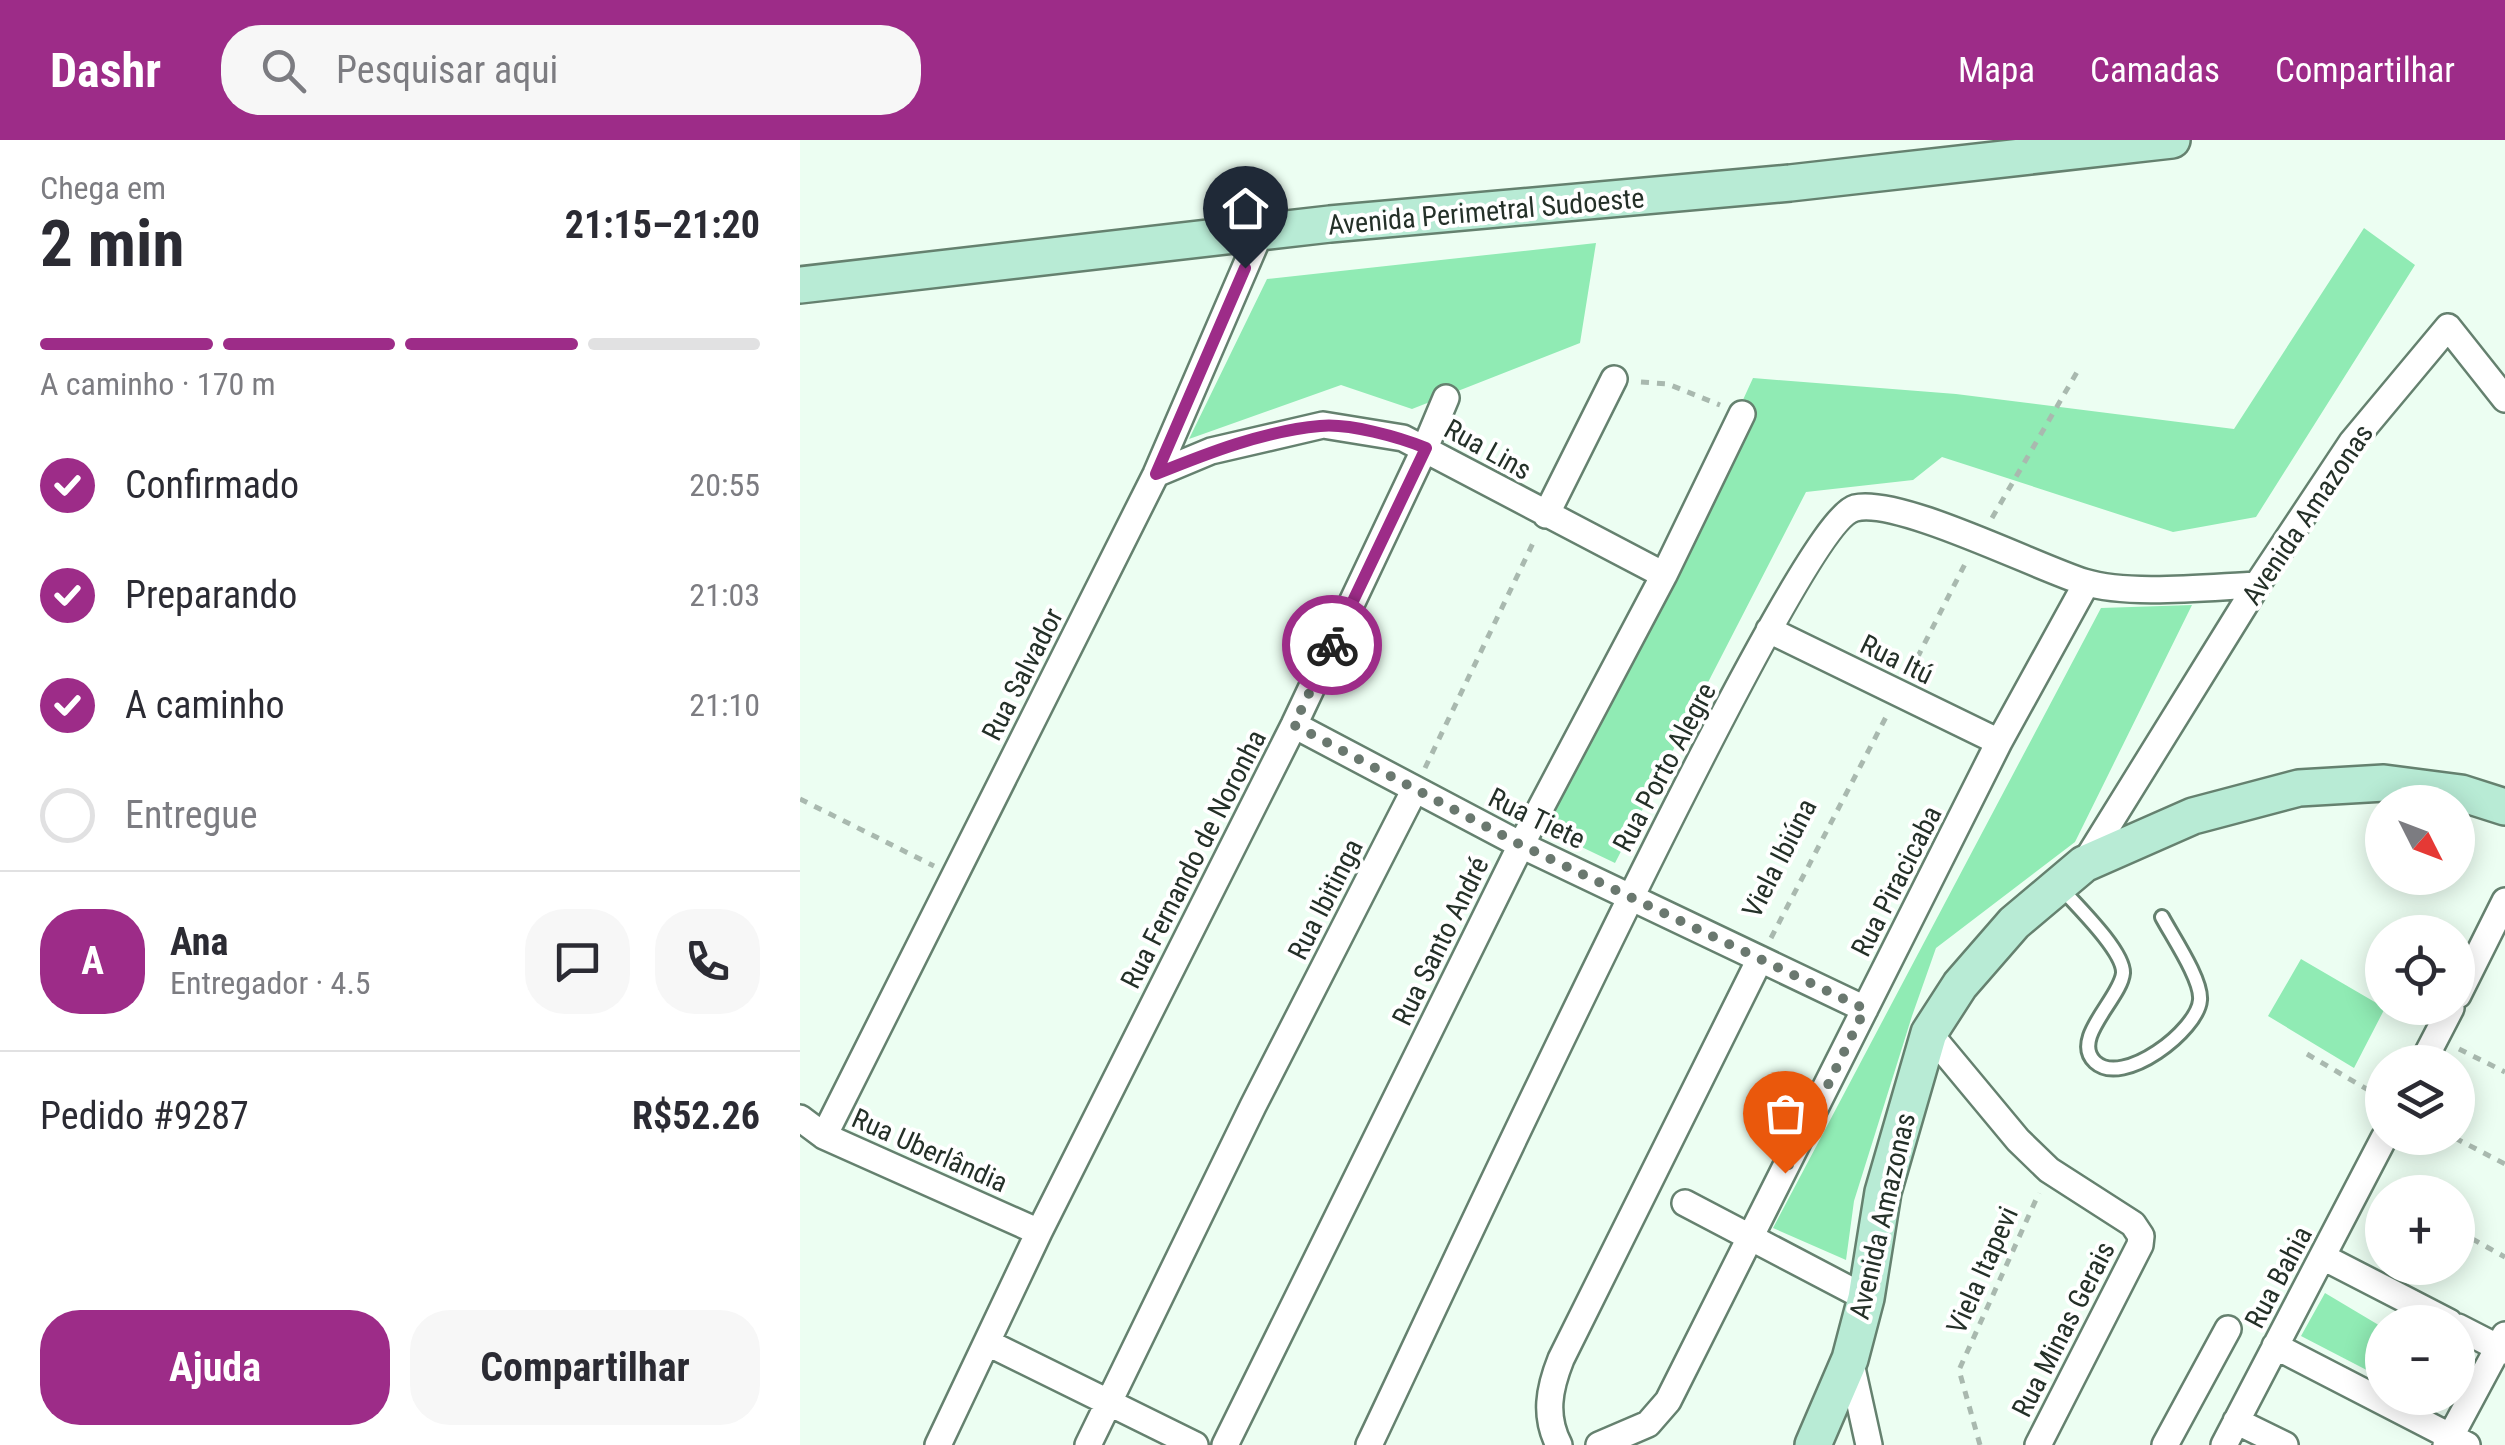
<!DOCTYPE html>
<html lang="pt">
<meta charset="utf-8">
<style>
:root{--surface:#fff;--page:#f7f7f7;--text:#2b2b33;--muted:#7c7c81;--line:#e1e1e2;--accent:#9d2c88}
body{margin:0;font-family:"Roboto Condensed",sans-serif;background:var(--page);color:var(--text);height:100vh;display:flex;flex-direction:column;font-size:38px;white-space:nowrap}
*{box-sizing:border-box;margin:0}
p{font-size:32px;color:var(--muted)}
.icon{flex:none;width:55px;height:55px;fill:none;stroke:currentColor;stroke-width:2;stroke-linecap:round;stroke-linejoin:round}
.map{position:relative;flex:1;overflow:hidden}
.side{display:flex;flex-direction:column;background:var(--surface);width:800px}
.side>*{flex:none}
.needle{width:65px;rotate:132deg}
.fabs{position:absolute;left:1565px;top:645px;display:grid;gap:20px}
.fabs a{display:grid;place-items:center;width:110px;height:110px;border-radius:50%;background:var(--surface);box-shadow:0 5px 25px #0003;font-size:50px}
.pin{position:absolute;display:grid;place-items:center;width:85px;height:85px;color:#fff;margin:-102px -42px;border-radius:50% 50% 50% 0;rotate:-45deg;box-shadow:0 0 10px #0007}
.pin .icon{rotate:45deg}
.courier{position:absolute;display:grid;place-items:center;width:100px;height:100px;margin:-50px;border:8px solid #9d2c88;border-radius:50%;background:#fff;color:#222;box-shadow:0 2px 12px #0007}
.overview em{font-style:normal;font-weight:700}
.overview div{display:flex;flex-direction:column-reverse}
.overview{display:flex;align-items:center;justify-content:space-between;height:170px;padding:0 40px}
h1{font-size:65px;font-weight:700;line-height:75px}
.bar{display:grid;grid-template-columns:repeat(4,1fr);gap:15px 10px;align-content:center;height:120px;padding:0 40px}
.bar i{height:12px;border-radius:8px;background:var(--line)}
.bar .current{background:var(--accent)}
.bar p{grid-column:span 4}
.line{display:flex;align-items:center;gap:25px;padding:0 40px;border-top:2px solid var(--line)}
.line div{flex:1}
.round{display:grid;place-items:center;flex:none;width:105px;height:105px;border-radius:40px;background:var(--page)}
ol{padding:0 40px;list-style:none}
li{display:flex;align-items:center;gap:30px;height:110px}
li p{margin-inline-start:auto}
li .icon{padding:10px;border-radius:50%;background:var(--accent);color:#fff;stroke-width:4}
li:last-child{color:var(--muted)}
li i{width:55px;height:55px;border:5px solid var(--line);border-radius:50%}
.action{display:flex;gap:20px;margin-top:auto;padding:20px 40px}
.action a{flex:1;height:115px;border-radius:40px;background:var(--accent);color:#fff;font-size:40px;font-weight:700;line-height:115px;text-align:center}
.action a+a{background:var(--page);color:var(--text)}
header{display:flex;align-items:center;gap:60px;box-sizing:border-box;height:140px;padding:0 50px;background:var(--accent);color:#fff}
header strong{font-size:48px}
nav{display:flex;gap:55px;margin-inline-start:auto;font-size:35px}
.search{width:700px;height:90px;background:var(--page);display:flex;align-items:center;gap:25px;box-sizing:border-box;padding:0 35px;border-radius:40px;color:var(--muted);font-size:38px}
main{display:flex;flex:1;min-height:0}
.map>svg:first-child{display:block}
.green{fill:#90ebb4}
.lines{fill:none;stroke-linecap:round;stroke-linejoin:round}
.lane-casing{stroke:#65816f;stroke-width:18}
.street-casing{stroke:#65816f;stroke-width:30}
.secondary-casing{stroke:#65816f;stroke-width:40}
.path{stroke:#a9b9af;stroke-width:5;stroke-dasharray:8 8;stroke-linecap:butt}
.lane{stroke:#fff;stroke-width:12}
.street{stroke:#fff;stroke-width:25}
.secondary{stroke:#b8ebd5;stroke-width:35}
.done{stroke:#6a786f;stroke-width:10;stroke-dasharray:0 18}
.route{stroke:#9d2c88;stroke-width:12}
.labels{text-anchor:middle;stroke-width:8;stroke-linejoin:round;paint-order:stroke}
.street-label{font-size:28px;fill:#243028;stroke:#fff}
</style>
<header>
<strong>Dashr</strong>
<div class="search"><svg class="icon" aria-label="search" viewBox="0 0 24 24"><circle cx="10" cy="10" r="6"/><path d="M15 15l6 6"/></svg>Pesquisar aqui</div>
<nav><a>Mapa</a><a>Camadas</a><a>Compartilhar</a></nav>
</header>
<main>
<section class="side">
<div class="overview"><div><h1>2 min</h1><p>Chega em</p></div><em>21:15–21:20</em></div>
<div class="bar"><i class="current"></i><i class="current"></i><i class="current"></i><i></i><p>A caminho · 170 m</p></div>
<ol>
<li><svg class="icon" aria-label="check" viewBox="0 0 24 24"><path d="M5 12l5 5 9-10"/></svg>Confirmado<p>20:55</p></li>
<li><svg class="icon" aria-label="check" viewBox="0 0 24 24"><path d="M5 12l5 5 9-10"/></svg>Preparando<p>21:03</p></li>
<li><svg class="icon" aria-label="check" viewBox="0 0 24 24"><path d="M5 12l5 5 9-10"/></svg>A caminho<p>21:10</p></li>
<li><i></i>Entregue</li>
</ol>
<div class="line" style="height:180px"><b class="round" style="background:var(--accent);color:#fff">A</b><div><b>Ana</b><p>Entregador · 4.5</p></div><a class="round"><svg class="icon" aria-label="chat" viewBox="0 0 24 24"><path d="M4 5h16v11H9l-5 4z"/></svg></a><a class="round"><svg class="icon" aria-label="phone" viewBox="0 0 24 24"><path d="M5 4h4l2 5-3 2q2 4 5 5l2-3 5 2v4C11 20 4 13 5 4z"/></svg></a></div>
<div class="line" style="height:130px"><div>Pedido #9287</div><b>R$52.26</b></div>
<div class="action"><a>Ajuda</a><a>Compartilhar</a></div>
</section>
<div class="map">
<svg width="1705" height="1305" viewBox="0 0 1705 1305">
<rect width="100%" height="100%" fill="#ecfef2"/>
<path class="green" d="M1564,88L1615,125L1456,377L1373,392L1142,317L1113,340L1006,352L815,723L746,690L953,238L1156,254L1434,289Z
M796,103L780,203L612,269L541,245L389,299L467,139Z
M1392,465L1275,702L1136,808L1112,876L1054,1061L1046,1120L973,1088L1301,468Z
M1501,819L1585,868L1554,928L1468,876Z
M1525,1153L1582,1187V1238L1501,1196Z"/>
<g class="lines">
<g class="lane-casing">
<path id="lane" d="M1260,747C1275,764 1324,811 1323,833C1321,858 1270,899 1295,922C1323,948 1398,890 1400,860C1402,840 1372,796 1362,777"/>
</g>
<g class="street-casing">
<path id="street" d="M356,334L411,311L523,285L603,298L864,435
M746,375L814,239
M969,490L1199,602
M494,585L721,705L1065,869
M1284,724L1457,445L1552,302L1648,187L1705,259
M1658,855L1705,761
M1129,893L1218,1000L1249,1030L1333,1084L1341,1096L1340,1105L1238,1305
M1623,922L1651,868
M0,978L24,996L239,1092
M24,996L356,334L460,93
M885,1063L1066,1158
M1523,1117L1649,1182
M1658,1187L1705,1211
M188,1203L395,1305
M1475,1206L1667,1305
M1050,1219L1069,1305
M1436,1281L1485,1305
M138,1305L239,1092L494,585L625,308L646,258
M288,1305L453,966L615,649
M425,1305L721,705L864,435L942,274
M569,1305C622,1195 995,383 1055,368C1098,357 1236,427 1284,442C1329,456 1409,447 1457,445
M759,1305C744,1276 749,1249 761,1219L960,819
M799,1305L848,1284L868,1261L1199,602L1286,444
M1365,1305L1428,1189
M1424,1305L1584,998
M1646,1305L1705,1195"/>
</g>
<g class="secondary-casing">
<path id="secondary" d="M0,145L530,84L990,43L1372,0
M1013,1305L1050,1219L1066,1158L1083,1052L1129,893L1160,845L1214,783L1284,724L1393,676L1499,648L1584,643L1661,653L1705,667"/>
</g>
<path class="path" d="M841,242L868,244L920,265
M1192,378L1280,227
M1110,532L1166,422
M625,628L735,399
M0,659L134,726
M971,798L1086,577
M1659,909L1705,932
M1507,914L1582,958
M1655,998L1705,1024
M1658,1091L1705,1117
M1180,1305L1159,1230L1239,1053"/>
<use href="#lane" class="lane"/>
<use href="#street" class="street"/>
<use href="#secondary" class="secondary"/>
</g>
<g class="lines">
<path class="done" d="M532,505L494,585L721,705L1065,869L985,1033"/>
<path class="route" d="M445,128L356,334C408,313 464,291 520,286C549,283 599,297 626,308L532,505"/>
</g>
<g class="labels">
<g class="street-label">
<text transform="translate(686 71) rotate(-5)" y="10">Avenida Perimetral Sudoeste</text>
<text transform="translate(688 309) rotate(29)" y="10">Rua Lins</text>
<text transform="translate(1507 374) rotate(-56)" y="10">Avenida Amazonas</text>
<text transform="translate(1097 519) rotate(26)" y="10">Rua Itú</text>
<text transform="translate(222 534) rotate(-63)" y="10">Rua Salvador</text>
<text transform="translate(864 627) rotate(-62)" y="10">Rua Porto Alegre</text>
<text transform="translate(737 678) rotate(26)" y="10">Rua Tiete</text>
<text transform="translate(979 718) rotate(-63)" y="10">Viela Ibiúna</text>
<text transform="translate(393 719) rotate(-63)" y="10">Rua Fernando de Noronha</text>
<text transform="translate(1096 741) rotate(-63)" y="10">Rua Piracicaba</text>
<text transform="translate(525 759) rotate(-63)" y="10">Rua Ibitinga</text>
<text transform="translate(640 801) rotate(-64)" y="10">Rua Santo André</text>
<text transform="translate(130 1010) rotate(24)" y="10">Rua Uberlândia</text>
<text transform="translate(1082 1076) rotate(-77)" y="10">Avenida Amazonas</text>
<text transform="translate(1182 1130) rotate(-66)" y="10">Viela Itapevi</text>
<text transform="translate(1478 1137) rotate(-62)" y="10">Rua Bahia</text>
<text transform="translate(1263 1189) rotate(-63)" y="10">Rua Minas Gerais</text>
</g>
</g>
</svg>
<div class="fabs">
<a><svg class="needle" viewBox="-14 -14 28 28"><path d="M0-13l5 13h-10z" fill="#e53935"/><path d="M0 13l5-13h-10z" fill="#7c7c81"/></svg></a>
<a><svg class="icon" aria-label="locate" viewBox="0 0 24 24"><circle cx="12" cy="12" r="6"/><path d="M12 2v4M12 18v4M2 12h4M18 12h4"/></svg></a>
<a><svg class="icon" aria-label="layers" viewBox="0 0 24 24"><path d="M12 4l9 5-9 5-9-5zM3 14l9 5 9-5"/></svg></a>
<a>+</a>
<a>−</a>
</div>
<div class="pin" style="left:985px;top:1033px;background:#ea580c"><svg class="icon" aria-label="bag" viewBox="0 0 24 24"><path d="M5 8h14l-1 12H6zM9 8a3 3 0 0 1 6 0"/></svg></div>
<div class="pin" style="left:445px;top:128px;background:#1f2937"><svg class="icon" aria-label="home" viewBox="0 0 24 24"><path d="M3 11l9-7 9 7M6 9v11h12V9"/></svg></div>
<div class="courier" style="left:532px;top:505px"><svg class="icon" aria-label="bike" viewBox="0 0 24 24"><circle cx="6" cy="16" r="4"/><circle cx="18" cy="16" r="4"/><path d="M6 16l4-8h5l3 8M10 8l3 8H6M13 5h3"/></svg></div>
</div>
</main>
